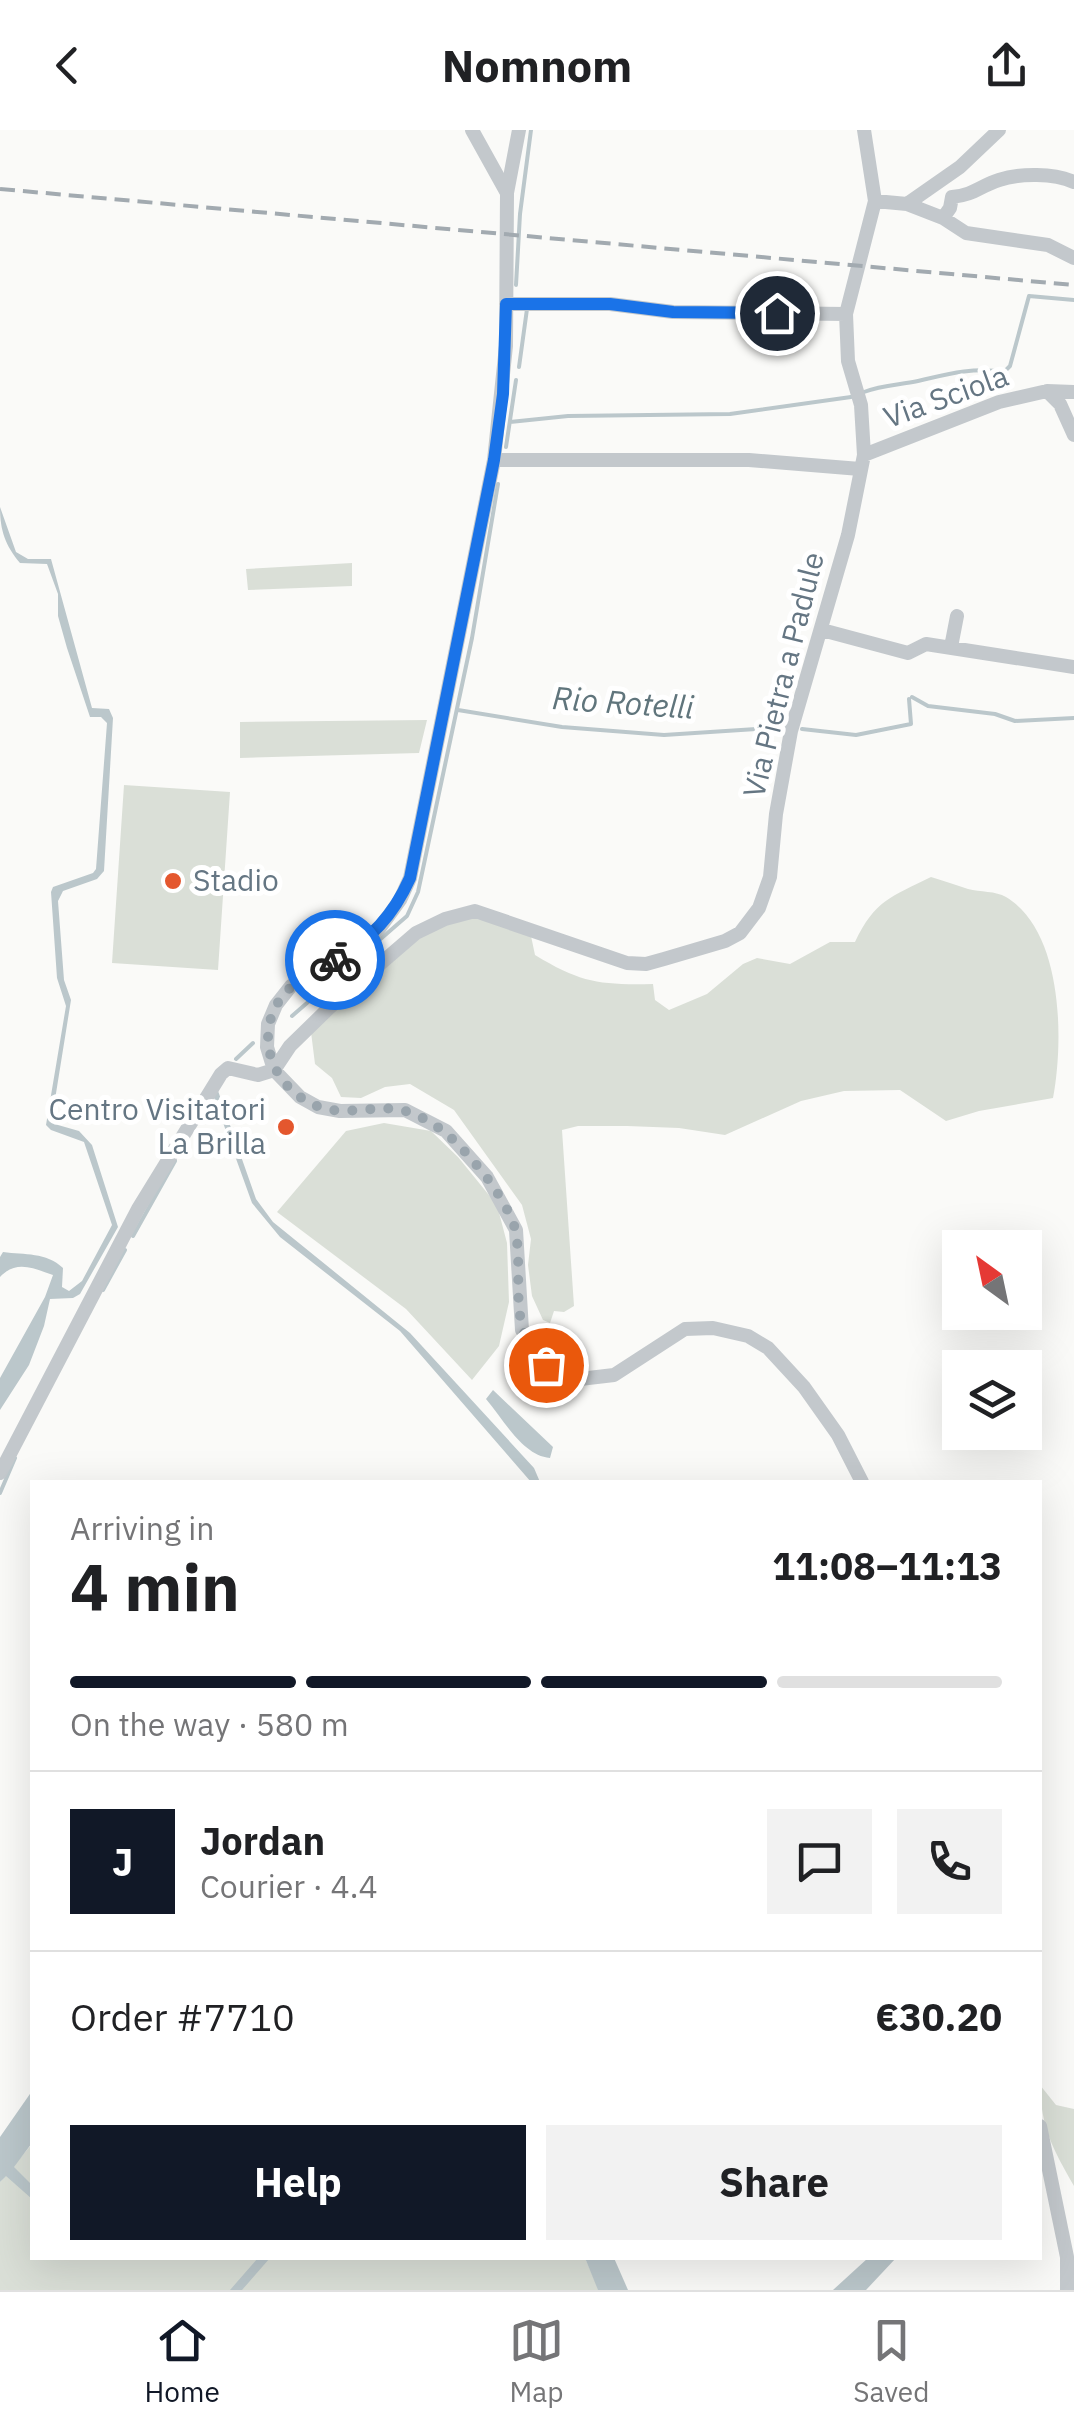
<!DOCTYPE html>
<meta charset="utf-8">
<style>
:root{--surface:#fff;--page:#f2f2f2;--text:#202124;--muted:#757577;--line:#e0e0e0;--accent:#111827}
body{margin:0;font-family:"IBM Plex Sans",sans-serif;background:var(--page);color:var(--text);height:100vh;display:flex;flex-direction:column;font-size:38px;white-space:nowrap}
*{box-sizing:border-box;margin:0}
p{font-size:32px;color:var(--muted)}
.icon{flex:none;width:55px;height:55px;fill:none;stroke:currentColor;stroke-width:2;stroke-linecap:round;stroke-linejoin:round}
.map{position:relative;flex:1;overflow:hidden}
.panel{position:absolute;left:30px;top:1350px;width:1012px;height:780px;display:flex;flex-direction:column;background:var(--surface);border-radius:0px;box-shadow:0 10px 40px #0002}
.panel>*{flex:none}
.needle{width:65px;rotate:327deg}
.fabs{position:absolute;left:942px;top:1100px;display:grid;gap:20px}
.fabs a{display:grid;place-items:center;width:100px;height:100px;border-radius:0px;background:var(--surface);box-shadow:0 10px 40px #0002;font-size:50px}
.pin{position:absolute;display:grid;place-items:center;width:85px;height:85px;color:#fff;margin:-42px;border:5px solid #fff;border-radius:50%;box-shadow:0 2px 10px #0007}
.courier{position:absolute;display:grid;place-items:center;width:100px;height:100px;margin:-50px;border:8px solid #1a73e8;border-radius:50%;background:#fff;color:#222;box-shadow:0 2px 12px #0007}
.overview em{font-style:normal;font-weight:700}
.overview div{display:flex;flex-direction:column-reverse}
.overview{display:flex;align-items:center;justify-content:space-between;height:170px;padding:0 40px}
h1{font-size:65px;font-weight:700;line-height:75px}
.bar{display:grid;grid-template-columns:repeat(4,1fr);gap:15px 10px;align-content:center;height:120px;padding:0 40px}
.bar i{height:12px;border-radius:8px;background:var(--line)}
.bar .on{background:var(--accent)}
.bar p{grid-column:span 4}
.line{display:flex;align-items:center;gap:25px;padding:0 40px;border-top:2px solid var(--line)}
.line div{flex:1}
.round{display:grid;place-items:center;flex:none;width:105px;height:105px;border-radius:0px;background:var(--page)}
.action{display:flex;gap:20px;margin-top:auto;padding:20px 40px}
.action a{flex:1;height:115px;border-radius:0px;background:var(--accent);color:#fff;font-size:40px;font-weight:700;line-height:115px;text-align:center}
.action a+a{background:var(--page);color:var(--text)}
header{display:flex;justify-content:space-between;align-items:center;height:130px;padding:0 40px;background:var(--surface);font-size:45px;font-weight:700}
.dock{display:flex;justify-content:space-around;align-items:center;height:140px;border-top:2px solid var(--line);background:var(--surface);font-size:28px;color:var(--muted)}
.dock a{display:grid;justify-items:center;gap:5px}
.dock .on{color:var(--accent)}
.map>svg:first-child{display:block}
.green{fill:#dadfd7}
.water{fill:#bbc7cb}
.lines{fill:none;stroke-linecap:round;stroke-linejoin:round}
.stream{stroke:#bbc7cb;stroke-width:4}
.minor{stroke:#c3c8cc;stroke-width:14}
.rail{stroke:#a2aab0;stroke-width:4;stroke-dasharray:15 8;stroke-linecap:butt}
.done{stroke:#99a4ac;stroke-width:10;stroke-dasharray:0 18}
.route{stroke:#1a73e8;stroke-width:12}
.poi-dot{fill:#e4572e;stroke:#fff;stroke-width:4}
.labels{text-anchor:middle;stroke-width:10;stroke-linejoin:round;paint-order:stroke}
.street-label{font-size:30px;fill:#657683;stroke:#fff}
.poi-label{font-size:30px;fill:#657683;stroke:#fff;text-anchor:start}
.water-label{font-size:32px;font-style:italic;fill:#60757c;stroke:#fff}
</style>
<header><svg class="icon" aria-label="back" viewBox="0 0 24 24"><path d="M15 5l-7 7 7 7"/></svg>Nomnom<svg class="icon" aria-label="share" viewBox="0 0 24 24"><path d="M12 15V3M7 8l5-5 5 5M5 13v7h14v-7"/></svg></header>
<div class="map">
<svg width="1074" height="2160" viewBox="0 0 1074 2160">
<rect width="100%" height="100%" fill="#fafaf8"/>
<path class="green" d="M352,433V456L248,460L246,439Z
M427,590L419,623L240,628V592Z
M124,655L230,662L218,840L112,833Z
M931,747C944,751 956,755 968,759C980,762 996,761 1006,767C1063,801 1064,910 1053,968L979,981L946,991L900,960L844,961L801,971L725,1005L679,998L627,996H578L562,1000L574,1176L564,1182L554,1181L550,1193L543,1190L532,1166L528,1135L531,1109L522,1075L454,980L410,954L385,957L361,968L341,967L332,948L315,934L311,902L426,800L464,788L489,790L531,806L535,825C581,853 600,855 653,854L655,870L669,880L707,864L743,834L757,828L790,834L830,812H855C875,770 891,767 931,747Z
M384,993L431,1001L458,1027L497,1075L507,1113L509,1172L499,1216L472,1250L406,1179L277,1082L346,1001Z
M1040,1955L1056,1975L1074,1979V2056C1053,2019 1041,1998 1040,1955Z
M32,2014V2128H585L599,2160H0V2052Z"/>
<path class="water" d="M0,377L16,422L28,429H51L92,578L109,579L113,588L104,741L97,749L63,761L58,771L64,850L71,870L53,982L58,995L79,1001L92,1015L118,1097L80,1164L73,1168L50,1169L44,1196L29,1235L0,1280V1248L45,1167L53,1145C33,1138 16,1130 0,1147V1127L3,1122C25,1125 46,1122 63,1138L62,1157L69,1161L82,1151L112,1095L84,1012L51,1000L46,995L66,876L57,848L51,762L53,757L93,743L96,739L107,593L101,587H90L67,518L58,486V464L47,434L20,433C5,415 0,400 0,377Z
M217,958L256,1069L273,1092L410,1203L534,1338L540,1352H531L400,1201L280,1107L252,1073L213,965Z
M493,1260L553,1317L550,1328C522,1325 504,1290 486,1269Z
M32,1961V2013L14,2037L32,2055V2069L6,2046L0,2052V2007Z
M258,2128H270L242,2160H230Z
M585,2128H614L628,2160H598Z
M868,2128H896L866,2160H833Z"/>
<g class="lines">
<path class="stream" d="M516,155L520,84L531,0
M519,237L527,179
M864,262C882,255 899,255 918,251C948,244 973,237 1004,242L1010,236L1029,166L1074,170
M510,292L568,286L730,284L851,267
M506,317L516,250
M912,567L928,576L995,584L1015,591L1074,588
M458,580L562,597L664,605L787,597
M802,599L856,605L911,594L909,569
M292,886L407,786L418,762L472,508L498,354
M236,929L253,913
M133,1106L175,1031
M103,1160L125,1120
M0,1363L15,1328"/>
<path class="minor" d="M472,0L507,63
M519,0L507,63L506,216L494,330L410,748L400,770L379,799L352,820L291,856L276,875L268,894L267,917L274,940L300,967L318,977L340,981L405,980L446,1001L487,1047L516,1100L522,1200L546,1235L580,1249L614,1245L685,1199L713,1198L748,1206L768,1218L804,1257L838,1305L862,1352
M875,71L907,74L943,88L966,103L1048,115L1074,128
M907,74L960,37L999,0
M943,88L950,78L952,67C974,65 980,56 999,50C1020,43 1054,43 1074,52
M506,174H610L673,182L846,184
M1047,261L1060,274L1074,305
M864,325L999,272L1047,261L1074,262
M494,330H749L860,339
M822,500L908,523L926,514L1074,537
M951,517L957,486
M0,1343L138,1079L221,944L228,938L258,945L274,940L290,916L329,878L416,803L445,789L475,781L627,833L646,834L664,829L725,811L740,803L759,778L770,747L776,684L791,601L848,405L864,325L861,275L848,231L846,184L875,71L864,0
M1040,1996L1067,2127V2160"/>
<path class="rail" d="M0,59L1074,155"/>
</g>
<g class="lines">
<path class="done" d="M335,830C321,839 302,847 290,858C250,896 268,957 317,976C346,988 380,972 408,982C441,993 462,1017 484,1044C495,1058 514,1087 516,1104C521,1134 515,1166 522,1196C525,1210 538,1224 546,1235"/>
<path class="route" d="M335,830C371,809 393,786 410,748L494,330L503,264L506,174H610L673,182L777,183"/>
</g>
<g class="poi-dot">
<circle cx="173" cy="751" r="10"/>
<circle cx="286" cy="997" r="10"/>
</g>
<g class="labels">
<g class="street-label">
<text transform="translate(946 267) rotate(-20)" y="10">Via Sciola</text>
<text transform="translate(784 545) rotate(-76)" y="10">Via Pietra a Padule</text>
</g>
<g class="poi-label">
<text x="193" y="761">Stadio</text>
<text x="266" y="990" text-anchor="end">Centro Visitatori<tspan x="266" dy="34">La Brilla</tspan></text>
</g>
<g class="water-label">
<text transform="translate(623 573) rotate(4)" y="11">Rio Rotelli</text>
</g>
</g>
</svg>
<div class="fabs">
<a><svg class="needle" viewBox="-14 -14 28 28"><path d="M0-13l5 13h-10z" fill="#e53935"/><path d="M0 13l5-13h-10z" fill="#757577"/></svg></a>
<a><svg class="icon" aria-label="layers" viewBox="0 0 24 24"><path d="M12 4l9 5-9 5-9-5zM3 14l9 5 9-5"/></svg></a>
</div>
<div class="pin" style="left:546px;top:1235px;background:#ea580c"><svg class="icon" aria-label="bag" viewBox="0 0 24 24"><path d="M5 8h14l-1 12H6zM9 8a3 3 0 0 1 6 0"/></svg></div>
<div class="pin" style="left:777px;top:183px;background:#1f2937"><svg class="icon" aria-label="home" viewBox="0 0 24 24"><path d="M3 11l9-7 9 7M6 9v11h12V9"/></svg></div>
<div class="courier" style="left:335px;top:830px"><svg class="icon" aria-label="bike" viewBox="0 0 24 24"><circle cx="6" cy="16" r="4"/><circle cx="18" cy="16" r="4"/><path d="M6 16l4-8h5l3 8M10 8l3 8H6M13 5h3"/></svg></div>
<section class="panel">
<div class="overview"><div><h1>4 min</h1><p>Arriving in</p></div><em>11:08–11:13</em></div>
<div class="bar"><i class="on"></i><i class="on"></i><i class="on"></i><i></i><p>On the way · 580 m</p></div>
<div class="line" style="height:180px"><b class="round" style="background:var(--accent);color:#fff">J</b><div><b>Jordan</b><p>Courier · 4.4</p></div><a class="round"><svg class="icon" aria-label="chat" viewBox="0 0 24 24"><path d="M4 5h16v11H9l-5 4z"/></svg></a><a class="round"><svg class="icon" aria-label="phone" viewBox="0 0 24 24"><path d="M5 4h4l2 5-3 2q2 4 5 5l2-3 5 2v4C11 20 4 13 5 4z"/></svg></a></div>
<div class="line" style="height:130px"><div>Order #7710</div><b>€30.20</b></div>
<div class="action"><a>Help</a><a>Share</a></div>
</section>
</div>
<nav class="dock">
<a class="on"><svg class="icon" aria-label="home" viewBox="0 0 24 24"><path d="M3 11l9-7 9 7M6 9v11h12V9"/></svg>Home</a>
<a><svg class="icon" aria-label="map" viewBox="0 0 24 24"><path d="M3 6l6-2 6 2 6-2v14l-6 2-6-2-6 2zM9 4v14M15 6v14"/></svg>Map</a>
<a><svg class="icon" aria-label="saved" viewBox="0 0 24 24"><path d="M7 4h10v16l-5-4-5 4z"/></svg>Saved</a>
</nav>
